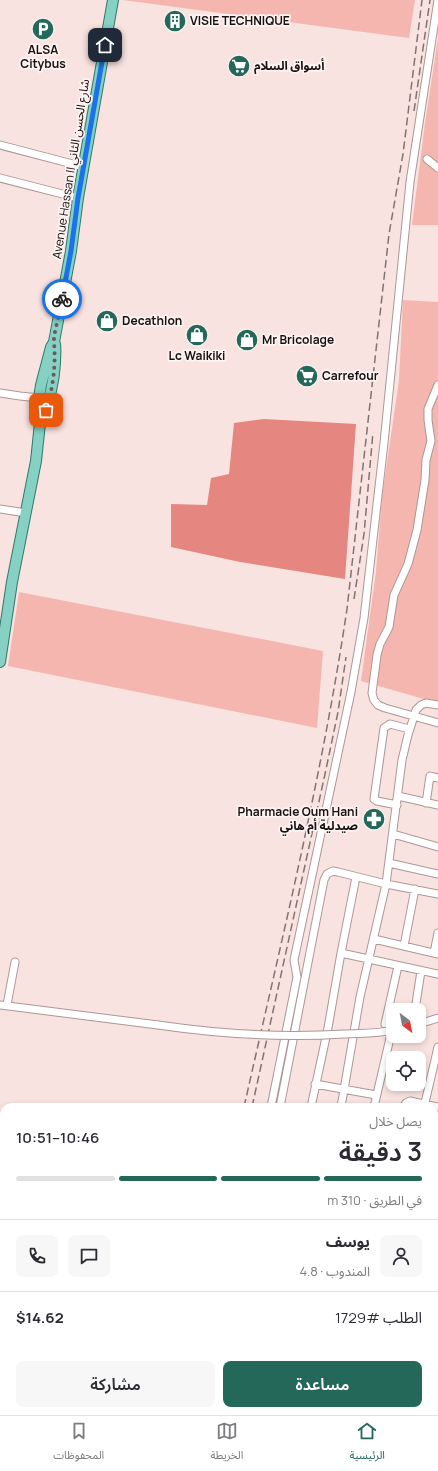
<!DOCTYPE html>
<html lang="ar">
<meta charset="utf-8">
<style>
:root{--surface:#fff;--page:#f7f7f7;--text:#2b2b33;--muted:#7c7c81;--line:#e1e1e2;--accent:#24685a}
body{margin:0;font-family:Manrope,"Noto Sans Arabic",sans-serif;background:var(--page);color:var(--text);direction:rtl;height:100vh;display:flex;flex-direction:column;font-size:15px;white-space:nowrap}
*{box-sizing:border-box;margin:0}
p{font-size:13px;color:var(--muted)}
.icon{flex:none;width:22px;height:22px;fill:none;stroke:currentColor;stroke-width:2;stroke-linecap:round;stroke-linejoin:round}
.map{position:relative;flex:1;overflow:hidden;direction:ltr}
.drawer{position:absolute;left:0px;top:1103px;width:438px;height:312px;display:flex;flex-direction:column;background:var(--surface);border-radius:12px 12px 0 0;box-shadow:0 2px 6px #0003;direction:rtl}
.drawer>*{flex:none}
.needle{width:26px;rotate:148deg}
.controls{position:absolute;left:386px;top:1003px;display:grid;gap:8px}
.controls a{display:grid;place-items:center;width:40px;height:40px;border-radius:8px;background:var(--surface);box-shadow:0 2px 6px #0003;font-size:20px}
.pin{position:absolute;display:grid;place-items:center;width:34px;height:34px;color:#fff;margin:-17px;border-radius:8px;box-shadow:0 2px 6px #0006}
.courier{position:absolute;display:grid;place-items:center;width:40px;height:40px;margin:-20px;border:3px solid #1a73e8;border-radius:50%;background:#fff;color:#222;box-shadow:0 1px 5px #0007}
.overview em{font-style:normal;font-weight:600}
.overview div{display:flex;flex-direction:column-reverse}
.overview{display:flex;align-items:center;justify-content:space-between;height:68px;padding:0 16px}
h1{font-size:26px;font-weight:600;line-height:30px}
.bar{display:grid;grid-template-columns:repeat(4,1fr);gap:6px 4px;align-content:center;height:48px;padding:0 16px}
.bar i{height:5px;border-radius:3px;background:var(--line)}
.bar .active{background:var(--accent)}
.bar p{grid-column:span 4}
.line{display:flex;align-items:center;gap:10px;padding:0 16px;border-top:1px solid var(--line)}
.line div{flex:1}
.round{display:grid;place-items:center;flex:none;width:42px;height:42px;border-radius:8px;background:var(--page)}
.primary-button{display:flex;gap:8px;margin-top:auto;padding:8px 16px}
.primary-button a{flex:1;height:46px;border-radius:8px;background:var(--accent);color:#fff;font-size:16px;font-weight:600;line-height:46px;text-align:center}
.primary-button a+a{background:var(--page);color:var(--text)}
.tab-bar{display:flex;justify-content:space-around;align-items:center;height:56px;border-top:1px solid var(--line);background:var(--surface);font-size:11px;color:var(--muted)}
.tab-bar a{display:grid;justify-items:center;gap:2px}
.tab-bar .active{color:var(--accent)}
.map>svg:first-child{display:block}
.green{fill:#f5b6b0}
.forest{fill:#e58780}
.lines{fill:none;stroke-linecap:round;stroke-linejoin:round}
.street-casing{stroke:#ac9795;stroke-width:9}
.primary-casing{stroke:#2c7a6a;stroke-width:12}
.street{stroke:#fff;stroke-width:7}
.primary{stroke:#86d1c3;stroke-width:10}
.rail{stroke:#817371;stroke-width:1.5;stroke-dasharray:8 4;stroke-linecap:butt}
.street-bridge-casing{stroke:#ac9795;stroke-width:9;stroke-linecap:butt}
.street-bridge{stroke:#fff;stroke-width:7}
.done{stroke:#675a59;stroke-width:4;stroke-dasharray:0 7.2}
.route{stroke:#1a73e8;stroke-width:5}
.labels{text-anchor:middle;stroke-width:3.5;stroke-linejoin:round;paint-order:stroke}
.poi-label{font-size:12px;font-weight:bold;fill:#181110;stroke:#fcf3f2;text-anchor:start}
.street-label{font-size:12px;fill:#181110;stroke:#fcf3f2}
</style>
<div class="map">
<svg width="438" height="1415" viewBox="0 0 438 1415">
<rect width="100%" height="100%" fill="#f9e3e0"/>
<path class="green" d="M123,0H415L409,38Z
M438,38V225H412L425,123Z
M403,300L438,302V703L361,681L376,571L382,497L399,380Z
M19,592L323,651L317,728L8,666Z"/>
<path class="forest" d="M264,419L356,424L345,579L240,562L171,547V504L207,505L211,478L229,474L234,423Z"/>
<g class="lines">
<g class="street-casing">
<path id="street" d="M0,145L84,167
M427,159L438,168
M0,178L78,198
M438,385L428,409V420L431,441L426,460L425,480L417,530L408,564L394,595L389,627L380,644L377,655L372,693L374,700L378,705L385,708L438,723
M0,393L20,396L39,398
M0,509L26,513
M398,796L438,805
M426,803L430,776L438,778
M397,805L377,801L374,799L384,728L390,724L409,729
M393,834L438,847
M389,863L438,874
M374,939L438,954
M404,946L415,889
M341,953L438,974
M434,953L438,933
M0,1005L158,1025
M7,1005L15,962
M415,1010L421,971
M385,1024L398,966
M419,1024L438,1018
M315,1084L376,1095
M271,1107L297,977L294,960L351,692L364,618L384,443L410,182L438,0
M280,1107L324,880L327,874L333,871L338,872L386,884L438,894
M311,1107L328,1028L341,953L356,877
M341,1107L360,997L386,884L402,760L408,735L416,710L421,705L426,703L438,705
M374,1107L390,1038
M403,1107L406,1103L410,1101L438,1107
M424,1107L438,1047
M434,1140L438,1121
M434,1180L438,1182
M434,1214L438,1202
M434,1246L438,1248
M434,1319L438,1320
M434,1383L438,1371
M434,1403L438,1404
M305,1415L306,1411
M336,1415V1411
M365,1415L366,1411
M394,1415L395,1411
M422,1415L424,1411"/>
</g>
<g class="primary-casing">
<path id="primary" d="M41,421C49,402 54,384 55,363C55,356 56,350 55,344
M0,662L12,582L36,461L40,423L39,398L41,385L51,347L54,342L71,251L78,198L113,0"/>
</g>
<use href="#street" class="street"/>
<use href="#primary" class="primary"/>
<path class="rail" d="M414,111L430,0
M354,599L364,534L373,432
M244,1107C281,942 322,777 347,609L389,234L403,154L422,0
M252,1107L325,774L338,712L346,657
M174,1415L175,1411
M182,1415L183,1411
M195,1415L196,1411"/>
<g class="street-bridge-casing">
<path id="street-bridge" d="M158,1025C220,1034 281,1038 344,1034C360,1033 377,1034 393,1030"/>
</g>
<use href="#street-bridge" class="street-bridge"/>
</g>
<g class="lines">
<path class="done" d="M46,410C53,388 56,366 54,342C53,334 61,310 62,299"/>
<path class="route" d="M62,299L71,251L78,198L105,45"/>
</g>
<defs>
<g id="building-disc" transform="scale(1.15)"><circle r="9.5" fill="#24685a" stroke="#fcf3f2"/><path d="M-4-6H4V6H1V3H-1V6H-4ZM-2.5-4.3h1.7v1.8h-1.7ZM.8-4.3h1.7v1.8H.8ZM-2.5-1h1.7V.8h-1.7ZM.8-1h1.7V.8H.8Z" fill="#fff"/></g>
<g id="parking-disc" transform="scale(1.15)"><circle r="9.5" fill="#24685a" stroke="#fcf3f2"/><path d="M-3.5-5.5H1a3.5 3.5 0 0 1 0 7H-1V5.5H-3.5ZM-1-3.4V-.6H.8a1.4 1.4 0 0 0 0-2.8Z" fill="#fff"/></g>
<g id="supermarket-disc" transform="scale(1.15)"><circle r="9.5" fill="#24685a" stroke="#fcf3f2"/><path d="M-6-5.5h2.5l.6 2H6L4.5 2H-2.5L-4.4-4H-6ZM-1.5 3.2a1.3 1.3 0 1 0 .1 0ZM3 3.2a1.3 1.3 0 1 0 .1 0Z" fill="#fff"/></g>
<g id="shop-disc" transform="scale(1.15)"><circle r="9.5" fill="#24685a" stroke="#fcf3f2"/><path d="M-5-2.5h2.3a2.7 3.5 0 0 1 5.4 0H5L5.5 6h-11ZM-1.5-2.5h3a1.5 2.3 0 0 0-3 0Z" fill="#fff"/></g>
<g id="pharmacy-disc" transform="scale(1.15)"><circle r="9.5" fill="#24685a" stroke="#fcf3f2"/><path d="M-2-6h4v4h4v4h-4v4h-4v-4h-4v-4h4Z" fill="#fff"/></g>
</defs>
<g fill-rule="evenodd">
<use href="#building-disc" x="175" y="21"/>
<use href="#parking-disc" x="43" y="29"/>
<use href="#supermarket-disc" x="239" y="66"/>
<use href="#shop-disc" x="107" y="321"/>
<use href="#shop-disc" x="197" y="335"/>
<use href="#shop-disc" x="247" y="340"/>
<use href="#supermarket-disc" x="307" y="376"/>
<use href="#pharmacy-disc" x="374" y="819"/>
</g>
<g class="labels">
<g class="poi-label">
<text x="190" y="25">VISIE TECHNIQUE</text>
<text x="43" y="54" text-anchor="middle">ALSA<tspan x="43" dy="14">Citybus</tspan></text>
<text x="254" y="70">أسواق السلام</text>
<text x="122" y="325">Decathlon</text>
<text x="262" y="344">Mr Bricolage</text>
<text x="197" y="360" text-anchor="middle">Lc Waikiki</text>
<text x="322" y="380">Carrefour</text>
<text x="358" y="816" text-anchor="end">Pharmacie Oum Hani<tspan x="358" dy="14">صيدلية أم هاني</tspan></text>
</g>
<g class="street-label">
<text transform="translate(71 169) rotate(-81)" y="4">Avenue Hassan II شارع الحسن الثاني</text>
</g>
</g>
</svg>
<div class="controls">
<a><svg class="needle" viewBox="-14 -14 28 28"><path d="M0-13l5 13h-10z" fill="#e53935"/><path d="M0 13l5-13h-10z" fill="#7c7c81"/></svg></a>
<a><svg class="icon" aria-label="locate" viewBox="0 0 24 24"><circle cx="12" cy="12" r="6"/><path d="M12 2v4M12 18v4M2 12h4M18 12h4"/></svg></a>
</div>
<div class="pin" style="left:46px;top:410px;background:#ea580c"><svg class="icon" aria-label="bag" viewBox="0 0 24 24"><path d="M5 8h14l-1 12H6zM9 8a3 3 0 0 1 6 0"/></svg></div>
<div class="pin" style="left:105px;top:45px;background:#1f2937"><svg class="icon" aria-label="home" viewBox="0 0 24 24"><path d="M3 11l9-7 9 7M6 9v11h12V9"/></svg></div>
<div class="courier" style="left:62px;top:299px"><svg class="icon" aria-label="bike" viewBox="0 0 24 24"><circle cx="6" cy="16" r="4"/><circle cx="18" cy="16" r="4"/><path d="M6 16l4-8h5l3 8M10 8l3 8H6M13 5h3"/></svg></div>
<section class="drawer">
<div class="overview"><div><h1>3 دقيقة</h1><p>يصل خلال</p></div><em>10:46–10:51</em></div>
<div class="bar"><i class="active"></i><i class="active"></i><i class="active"></i><i></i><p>في الطريق · 310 m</p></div>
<div class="line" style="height:72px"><a class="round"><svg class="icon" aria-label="person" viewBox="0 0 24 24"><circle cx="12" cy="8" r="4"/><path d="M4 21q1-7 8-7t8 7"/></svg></a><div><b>يوسف</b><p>المندوب · 4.8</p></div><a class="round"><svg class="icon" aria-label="chat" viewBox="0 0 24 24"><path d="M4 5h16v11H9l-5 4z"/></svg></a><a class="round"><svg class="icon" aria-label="phone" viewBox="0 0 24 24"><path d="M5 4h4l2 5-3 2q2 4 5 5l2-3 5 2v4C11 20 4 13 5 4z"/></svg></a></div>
<div class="line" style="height:52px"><div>الطلب #1729</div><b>$14.62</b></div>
<div class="primary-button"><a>مساعدة</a><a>مشاركة</a></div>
</section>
</div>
<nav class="tab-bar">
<a class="active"><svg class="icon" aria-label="home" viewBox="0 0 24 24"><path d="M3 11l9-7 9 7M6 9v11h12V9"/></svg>الرئيسية</a>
<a><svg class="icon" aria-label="map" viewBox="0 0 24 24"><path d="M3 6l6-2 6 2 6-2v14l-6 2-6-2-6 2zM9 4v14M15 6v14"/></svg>الخريطة</a>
<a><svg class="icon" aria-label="saved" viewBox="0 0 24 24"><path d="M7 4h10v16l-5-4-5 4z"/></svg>المحفوظات</a>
</nav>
